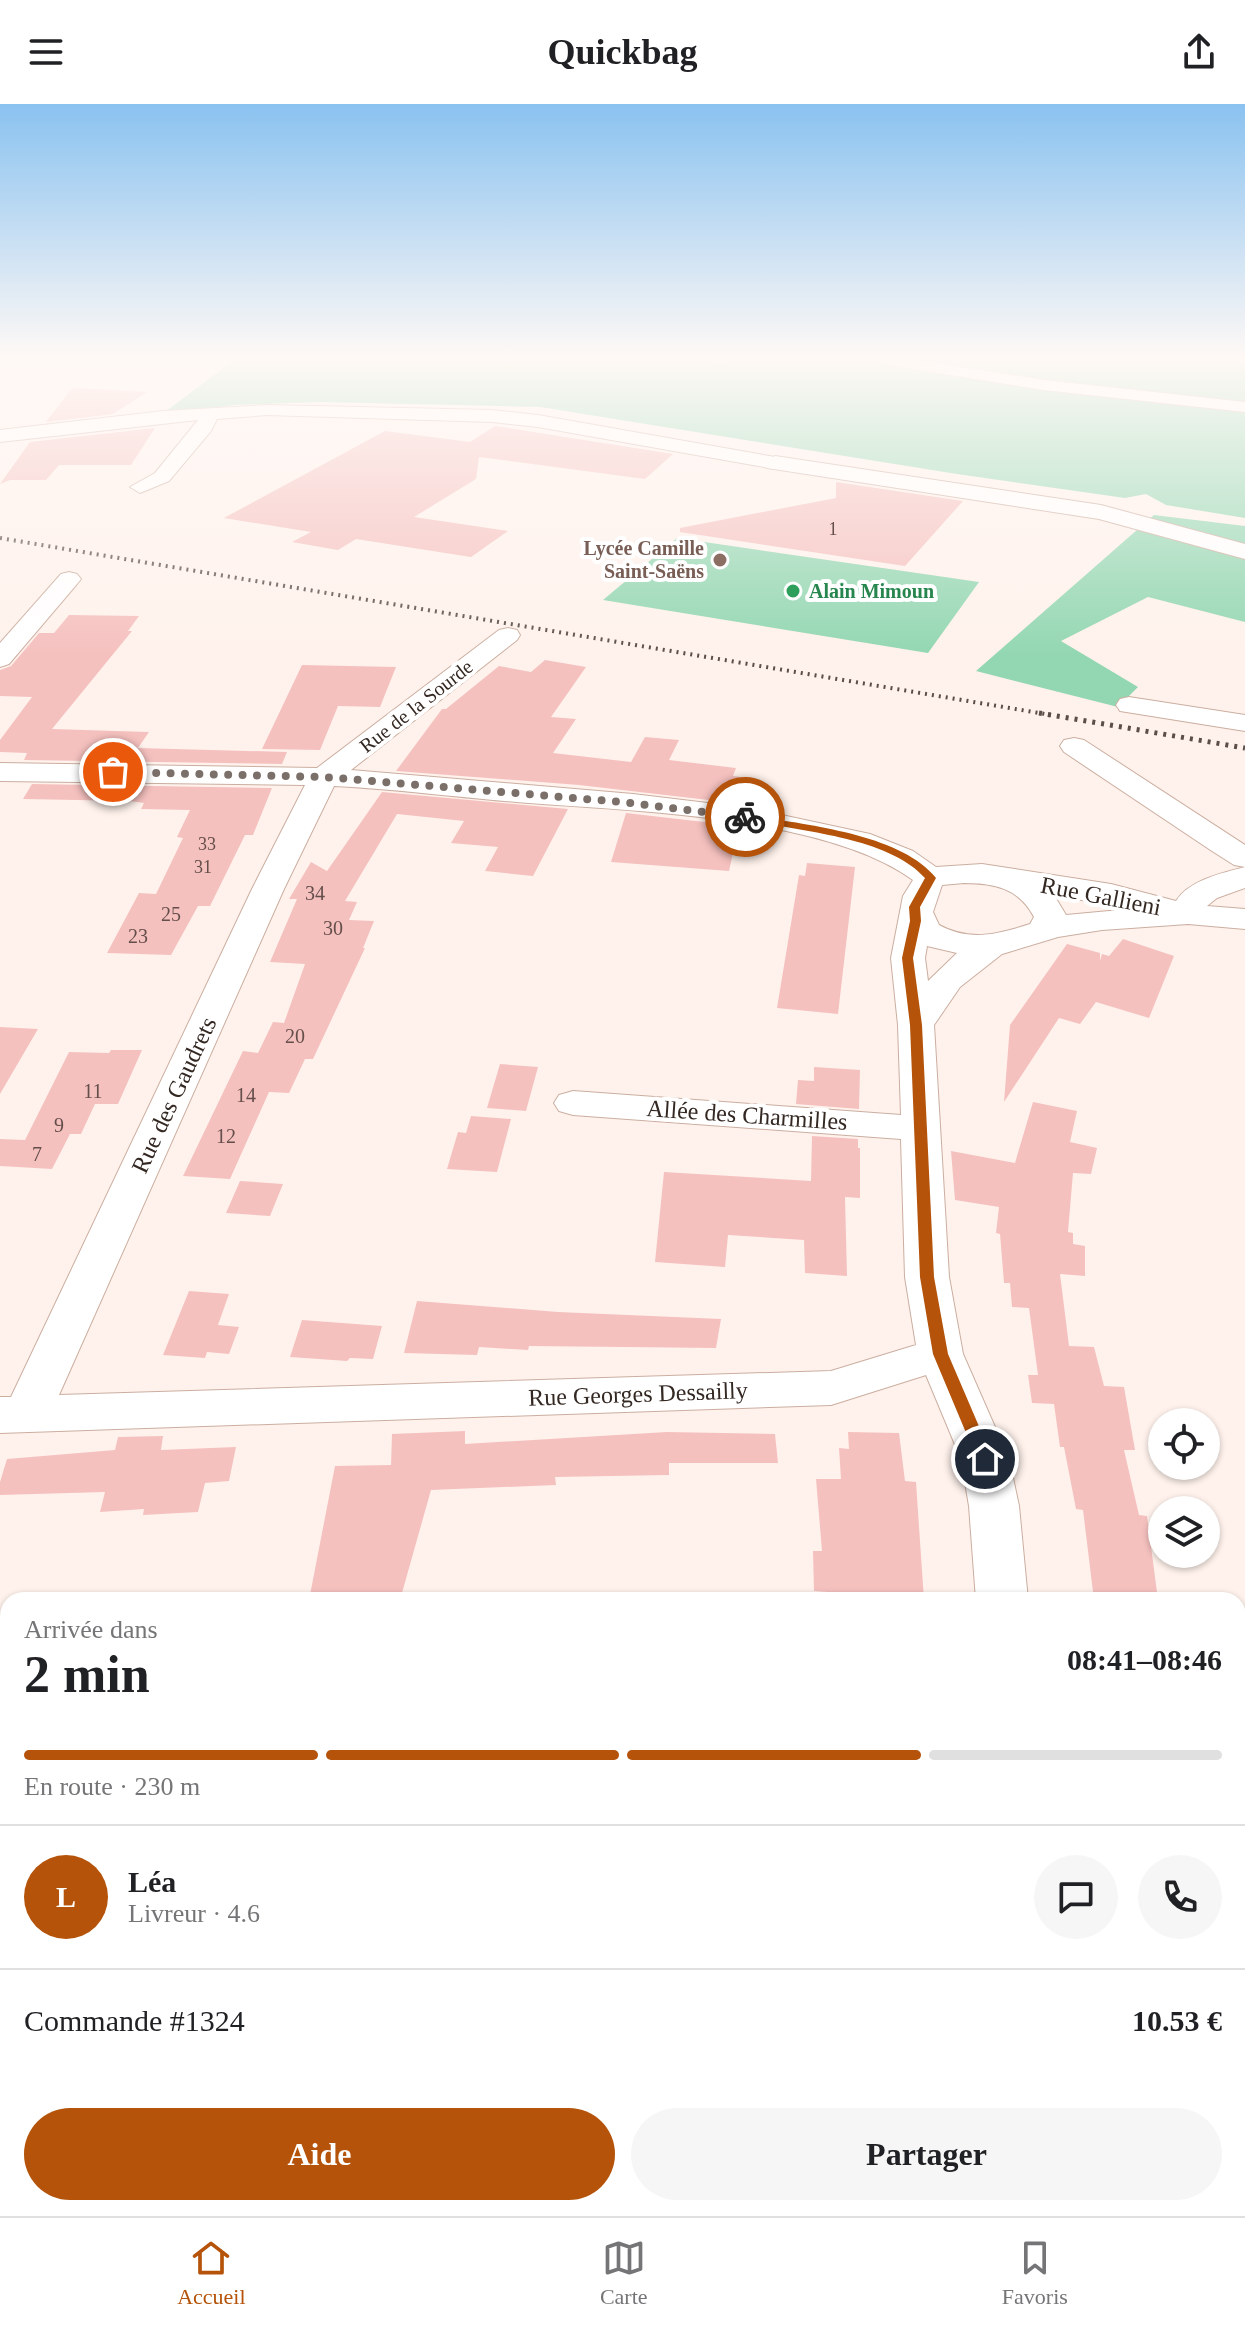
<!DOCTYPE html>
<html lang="fr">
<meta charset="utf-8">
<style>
:root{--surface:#fff;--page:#f6f6f6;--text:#202124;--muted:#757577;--line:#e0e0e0;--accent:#b45309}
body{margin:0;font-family:Georgia,serif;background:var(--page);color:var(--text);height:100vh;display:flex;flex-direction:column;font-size:30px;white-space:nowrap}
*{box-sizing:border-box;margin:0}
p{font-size:26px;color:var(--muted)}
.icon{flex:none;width:44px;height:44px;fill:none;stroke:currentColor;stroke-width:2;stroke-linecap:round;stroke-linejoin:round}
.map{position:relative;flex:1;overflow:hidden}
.panel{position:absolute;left:0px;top:1488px;width:1246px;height:624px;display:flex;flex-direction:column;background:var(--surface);border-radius:24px 24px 0 0;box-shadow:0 2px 6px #0004}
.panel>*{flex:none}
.fabs{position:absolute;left:1148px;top:1304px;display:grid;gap:16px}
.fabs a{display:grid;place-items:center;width:72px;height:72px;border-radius:50%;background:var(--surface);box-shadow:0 2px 6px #0004;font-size:40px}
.pin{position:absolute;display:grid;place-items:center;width:68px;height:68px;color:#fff;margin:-34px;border:4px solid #fff;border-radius:50%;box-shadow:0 2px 8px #0007}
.courier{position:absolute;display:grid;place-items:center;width:80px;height:80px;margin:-40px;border:6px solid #b45309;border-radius:50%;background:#fff;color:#222;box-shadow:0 2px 10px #0007}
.headline em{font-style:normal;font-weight:700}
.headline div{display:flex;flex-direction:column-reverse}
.headline{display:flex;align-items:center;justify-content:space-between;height:136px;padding:0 24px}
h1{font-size:52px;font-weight:700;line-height:60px}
.bar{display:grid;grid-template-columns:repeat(4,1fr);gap:12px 8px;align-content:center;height:96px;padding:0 24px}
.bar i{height:10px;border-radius:6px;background:var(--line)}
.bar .on{background:var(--accent)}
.bar p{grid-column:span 4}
.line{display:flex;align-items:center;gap:20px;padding:0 24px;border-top:2px solid var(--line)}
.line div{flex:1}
.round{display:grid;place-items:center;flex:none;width:84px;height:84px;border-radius:42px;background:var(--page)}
.cta{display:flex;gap:16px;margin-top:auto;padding:16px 24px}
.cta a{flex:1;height:92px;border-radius:48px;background:var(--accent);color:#fff;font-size:32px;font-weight:700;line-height:92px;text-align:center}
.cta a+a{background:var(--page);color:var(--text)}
header{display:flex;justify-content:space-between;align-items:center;height:104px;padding:0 24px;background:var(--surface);font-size:36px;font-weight:700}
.tabs{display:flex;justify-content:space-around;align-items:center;height:112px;border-top:2px solid var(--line);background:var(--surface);font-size:22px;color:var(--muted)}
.tabs a{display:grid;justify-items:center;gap:4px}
.tabs .on{color:var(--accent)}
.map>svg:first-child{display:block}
.green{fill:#93d7b2}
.building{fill:#f5c1bf}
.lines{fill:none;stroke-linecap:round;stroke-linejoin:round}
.minor-casing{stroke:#cbaea0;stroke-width:2}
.secondary-casing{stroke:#cbaea0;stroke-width:2}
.minor{fill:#fff;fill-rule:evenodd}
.secondary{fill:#fff;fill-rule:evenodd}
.rail-far1{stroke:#5a4e48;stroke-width:4;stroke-dasharray:2 5;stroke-linecap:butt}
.rail{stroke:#5a4e48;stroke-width:5;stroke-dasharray:3 6;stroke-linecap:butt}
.route{fill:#b45309}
.done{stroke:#7b6f69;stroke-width:8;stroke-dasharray:0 14.4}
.education-dot{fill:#8d6e63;stroke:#fff;stroke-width:3}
.leisure-dot{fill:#2e9e5b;stroke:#fff;stroke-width:3}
.labels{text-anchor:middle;stroke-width:8;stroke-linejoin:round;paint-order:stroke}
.far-number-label{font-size:18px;fill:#644e4a}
.far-education-label{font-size:20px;font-weight:bold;fill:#785e54;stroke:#fff;text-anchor:end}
.far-leisure-label{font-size:20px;font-weight:bold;fill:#27864d;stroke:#fff;text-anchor:start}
.far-street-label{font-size:20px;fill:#342823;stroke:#fff}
.number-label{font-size:20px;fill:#644e4a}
.street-label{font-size:24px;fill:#342823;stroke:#fff}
</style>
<header><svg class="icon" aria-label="menu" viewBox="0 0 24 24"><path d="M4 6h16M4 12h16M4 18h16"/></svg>Quickbag<svg class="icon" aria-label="share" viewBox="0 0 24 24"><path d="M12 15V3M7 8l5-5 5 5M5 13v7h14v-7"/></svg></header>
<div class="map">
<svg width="1245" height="2112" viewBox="0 0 1245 2112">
<rect width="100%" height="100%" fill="#fff2ec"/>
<path class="green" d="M234,256H704L720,259L727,256H1245V414L1166,401L1146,390L1125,394L957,370L540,303L319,298L234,301L161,311Z
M1154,411L1245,422V518L1148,493L1061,537L1138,583L1118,603L976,567Z
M677,434L979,478L928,549L603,496Z"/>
<path class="building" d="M72,284L147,288L113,310L46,318Z
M495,322L673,350L645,375L479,353L476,375L414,413L508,427L471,453L356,435L338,446L292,438L311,428L224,414L385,327L470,338Z
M155,324L131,361H59L46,376H10L0,380L30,338Z
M836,378L963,397L905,462L680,428V424L836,394Z
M69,511L139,512L128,527H132L52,625L149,628L138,644L287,648L282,660L24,656L27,649L0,648V636L32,593L0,592V566L11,562L39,529H54Z
M545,556L586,563L551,613L576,615L553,649L631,658L645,633L679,636L669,656L736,664L733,672L749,674L743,700L579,681L396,667L442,605H446L499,562L531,568Z
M302,561L396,563L380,603L338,602L320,646L262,645Z
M32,680L272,684L253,731H245L210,802H198L171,851L107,849L139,789L156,790L183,734L177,733L190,706L141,705L144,699L130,697L23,695Z
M382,688L568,705L533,772L485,767L498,743L451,739L464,717L397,710L345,797L357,798L349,816L374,817L363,844H365L313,955H305L289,989L269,988L230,1075L183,1072L243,947L258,949L273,918L284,919L305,860L270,858L297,795H289L311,758L327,767Z
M626,709L739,722L729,767L611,758Z
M807,759L855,763L838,910L777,904L799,771L805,772Z
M1123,835L1174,852L1149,914L1096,898L1080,920L1059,914L1004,998L1010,921L1067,840L1100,849V857L1102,850L1109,852Z
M0,923L38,925L0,990Z
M111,946H142L118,1000H95L81,1030H70L52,1065L0,1062V1035L25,1036L69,948L109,949Z
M500,960L538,963L526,1007L487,1004Z
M814,963L860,966L859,1005L796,1000L798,976L814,977Z
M1033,998L1077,1007L1070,1038L1097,1044L1091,1070L1073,1069L1068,1128L1073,1129V1140L1085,1142V1172L1060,1170L1069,1242L1094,1243L1104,1282L1124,1283L1135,1346H1124L1139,1411L1147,1412L1158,1496H1094L1083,1406L1076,1405L1064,1343H1060L1054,1300L1032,1299L1028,1271H1038L1029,1204L1012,1203L1010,1179H1004L1000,1130L996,1129L999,1103L955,1096L951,1047L1015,1059Z
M471,1012L511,1015L497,1068L447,1065L458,1028L466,1029Z
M812,1032L858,1035V1044H860V1094L845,1093L847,1172L805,1169L804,1136L728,1131L725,1163L655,1158L664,1068L811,1077Z
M240,1077L283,1080L270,1112L226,1109Z
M189,1187L229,1190L218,1221L239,1223L229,1250L207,1248L205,1254L163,1251Z
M417,1197L558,1208L721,1215L716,1244L529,1242L528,1246L479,1243L477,1251L404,1249Z
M302,1216L382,1222L373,1255L350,1254L347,1257L290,1253Z
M465,1327V1340L667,1328L775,1330L778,1359H669V1371L555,1373L556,1381L431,1386L400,1496H309L335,1362L391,1361L392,1330Z
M848,1328L899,1329L905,1377L916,1378L924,1496H855V1490L814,1487L813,1447H822L816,1375H841L839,1344L849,1345Z
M163,1332L161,1346L236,1343L229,1377L205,1379L198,1408L143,1411L144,1405L100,1408L105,1388L0,1391V1378L7,1355L115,1346L118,1333Z"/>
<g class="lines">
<g class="minor-casing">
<path id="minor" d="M880,256H917L1044,276L1245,298V308L1044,286L888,261Z
M267,301L492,306L538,311L775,353L785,359L775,365L538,323L492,318L267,311L217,315L211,327L169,377L140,389L130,383L155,369L198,316L0,338V326L163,307Z
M69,468L77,470L81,475L77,480L9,560L0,563V539L61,470Z
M508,524L517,526L520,531L517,536L351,666L633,690L749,704L870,730L913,747L936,763L982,760L1111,780L1176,797C1189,776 1222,769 1245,763V784L1217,794L1207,802L1245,805V825L1188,820L1102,826L1058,833L1002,850L960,883L934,921L949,1173L963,1250L1009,1355L1019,1402L1028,1496H976L969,1402L961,1355L926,1271L831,1301L0,1329V1293H11L252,785L305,681L0,677V659L317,664L499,526ZM334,682C395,685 455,693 516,698C627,707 824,711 913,776L903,792L891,854L898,921L901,1011L573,987L559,991L554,999L559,1007L573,1011L901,1035L905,1173L916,1241L831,1267L59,1291L284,785ZM964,779C994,779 1019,784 1034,813L1030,820C999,830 970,838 939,821L933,808L942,781ZM1054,791L1131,805L1066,811ZM927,842L957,849L928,877L925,854Z
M1129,593L1245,611V627L1120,607L1116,601L1120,595Z
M1074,634L1084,636L1245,741V763L1234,761L1212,747L1064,648L1060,642L1064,636Z
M0,1662H8V1716H0Z
M987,2104H1057V2112H987Z"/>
</g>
<g class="secondary-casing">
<path id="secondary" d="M775,352L1101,401L1245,440V455L1099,415L767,364L764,359Z"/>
</g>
<use href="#minor" class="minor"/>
<use href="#secondary" class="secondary"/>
<path class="rail-far1" d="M0,434L1051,611"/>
<path class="rail" d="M1039,609L1245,644"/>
</g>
<linearGradient id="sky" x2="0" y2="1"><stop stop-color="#8ac2f0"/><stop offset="0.46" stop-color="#fff9f6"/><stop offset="1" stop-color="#fff9f6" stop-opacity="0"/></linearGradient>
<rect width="1245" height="551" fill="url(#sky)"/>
<path class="route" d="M745,710C800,721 899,728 936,774L920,803L921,817L913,854L922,921L934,1173L948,1250L993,1355L990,1359L985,1361L977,1355L933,1250L920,1173L910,921L902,854L910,817L909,803L925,774C888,732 795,727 742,715Z"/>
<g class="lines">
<path class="done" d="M113,668L324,673L621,698L745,713"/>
</g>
<circle class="education-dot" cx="720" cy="456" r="8"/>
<circle class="leisure-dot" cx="793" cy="487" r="8"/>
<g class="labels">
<g class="far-number-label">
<text x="833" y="431">1</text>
<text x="207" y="746">33</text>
<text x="203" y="769">31</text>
</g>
<g class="far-education-label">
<text x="704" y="451">Lycée Camille<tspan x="704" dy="23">Saint-Saëns</tspan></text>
</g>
<g class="far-leisure-label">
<text x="809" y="494">Alain Mimoun</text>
</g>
<g class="far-street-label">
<text transform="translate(416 602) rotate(-38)" y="7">Rue de la Sourde</text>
</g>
<g class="number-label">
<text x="315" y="796">34</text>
<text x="171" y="817">25</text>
<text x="333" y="831">30</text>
<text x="138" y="839">23</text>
<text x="295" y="939">20</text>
<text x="93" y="994">11</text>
<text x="246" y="998">14</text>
<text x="59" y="1028">9</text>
<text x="226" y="1039">12</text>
<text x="37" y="1057">7</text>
</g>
<g class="street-label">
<text transform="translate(1101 792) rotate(11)" y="8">Rue Gallieni</text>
<text transform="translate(174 991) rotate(-65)" y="8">Rue des Gaudrets</text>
<text transform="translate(747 1011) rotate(4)" y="8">Allée des Charmilles</text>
<text transform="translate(638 1290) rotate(-2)" y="8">Rue Georges Dessailly</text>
</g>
</g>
</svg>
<div class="fabs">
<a><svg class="icon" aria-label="locate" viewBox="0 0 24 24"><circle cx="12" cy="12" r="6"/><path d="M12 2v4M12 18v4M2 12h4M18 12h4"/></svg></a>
<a><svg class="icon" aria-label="layers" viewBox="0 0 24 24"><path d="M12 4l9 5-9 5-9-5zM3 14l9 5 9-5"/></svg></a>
</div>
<div class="pin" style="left:113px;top:668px;background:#ea580c"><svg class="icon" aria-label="bag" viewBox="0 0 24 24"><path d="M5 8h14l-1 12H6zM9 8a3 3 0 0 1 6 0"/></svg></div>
<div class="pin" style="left:985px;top:1355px;background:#1f2937"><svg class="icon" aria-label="home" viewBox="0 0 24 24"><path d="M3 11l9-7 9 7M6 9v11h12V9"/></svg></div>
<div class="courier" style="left:745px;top:713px"><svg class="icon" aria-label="bike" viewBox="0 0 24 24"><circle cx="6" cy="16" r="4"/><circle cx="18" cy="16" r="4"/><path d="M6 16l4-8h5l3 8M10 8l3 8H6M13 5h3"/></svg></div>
<section class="panel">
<div class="headline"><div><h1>2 min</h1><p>Arrivée dans</p></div><em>08:41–08:46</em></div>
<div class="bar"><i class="on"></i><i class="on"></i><i class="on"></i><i></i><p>En route · 230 m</p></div>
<div class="line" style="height:144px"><b class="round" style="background:var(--accent);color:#fff">L</b><div><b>Léa</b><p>Livreur · 4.6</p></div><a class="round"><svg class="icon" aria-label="chat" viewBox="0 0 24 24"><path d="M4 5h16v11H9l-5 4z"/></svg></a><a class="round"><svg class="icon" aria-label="phone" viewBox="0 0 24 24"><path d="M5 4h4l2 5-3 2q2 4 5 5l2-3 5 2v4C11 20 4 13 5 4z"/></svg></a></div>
<div class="line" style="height:104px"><div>Commande #1324</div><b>10.53 €</b></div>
<div class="cta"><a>Aide</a><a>Partager</a></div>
</section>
</div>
<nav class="tabs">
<a class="on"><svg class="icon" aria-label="home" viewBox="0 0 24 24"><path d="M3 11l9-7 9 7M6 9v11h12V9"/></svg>Accueil</a>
<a><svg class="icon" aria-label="map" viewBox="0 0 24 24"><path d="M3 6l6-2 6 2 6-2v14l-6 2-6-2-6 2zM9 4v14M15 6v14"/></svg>Carte</a>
<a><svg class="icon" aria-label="saved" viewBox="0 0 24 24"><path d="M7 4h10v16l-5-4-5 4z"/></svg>Favoris</a>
</nav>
